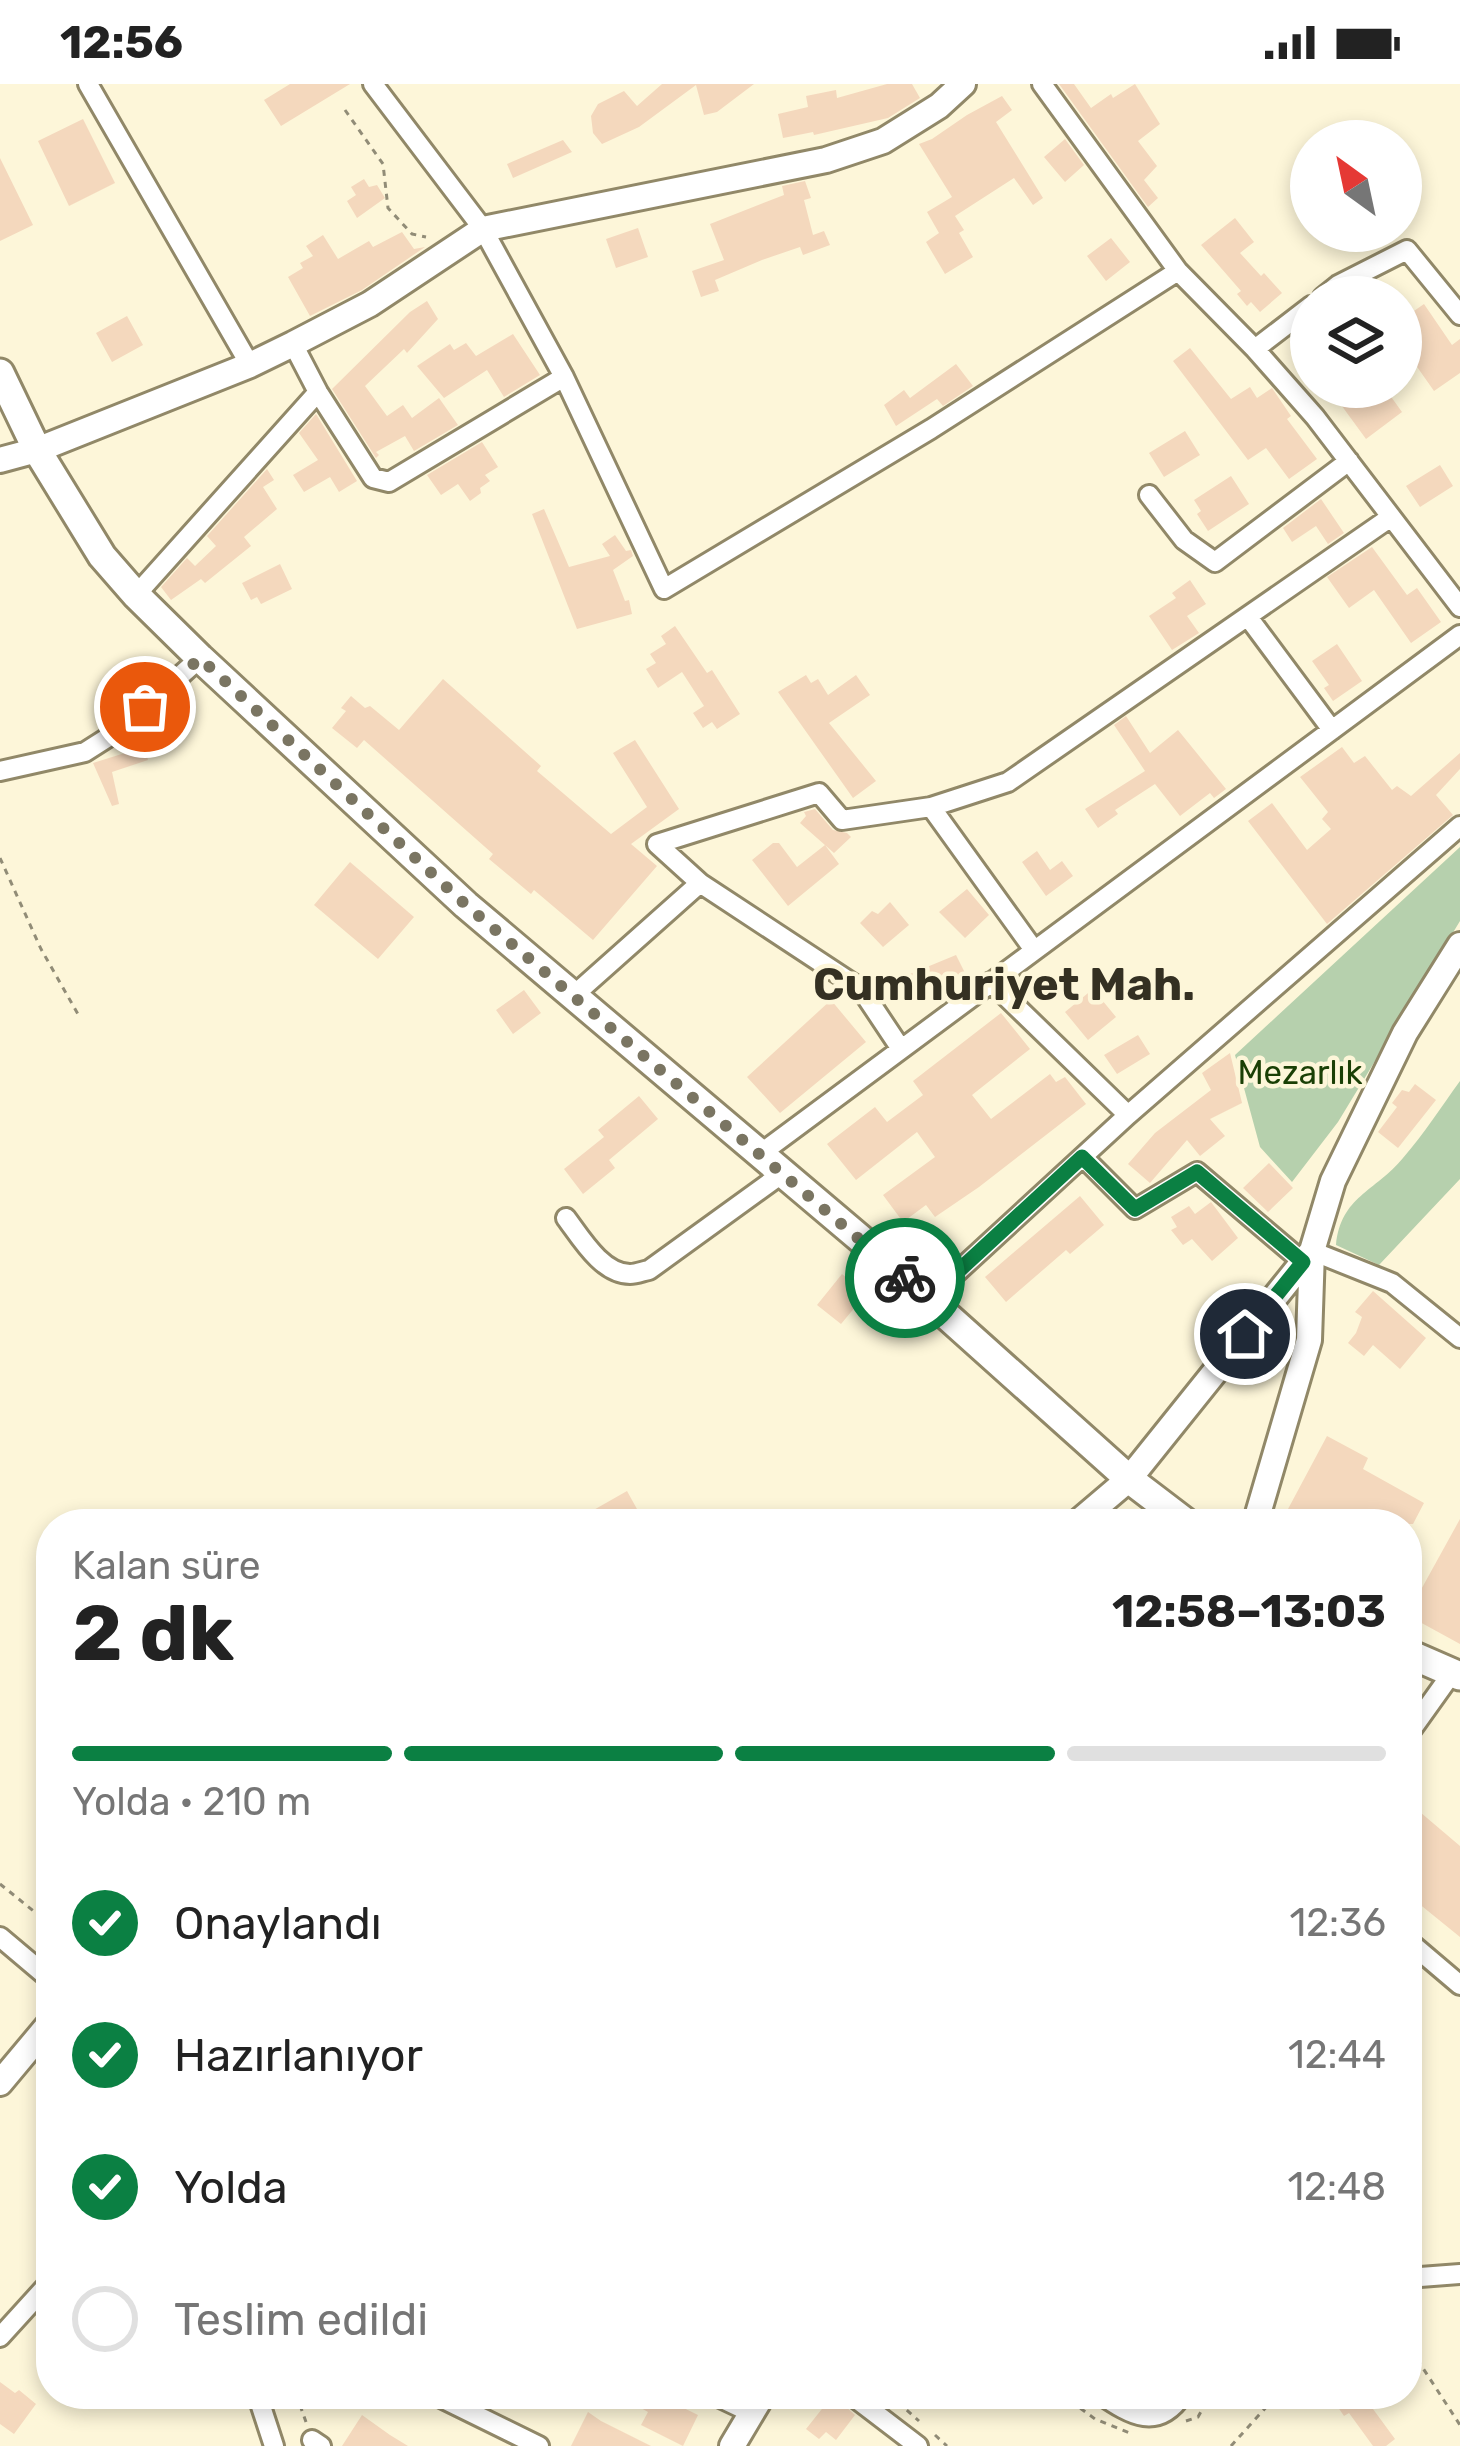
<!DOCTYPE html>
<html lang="tr">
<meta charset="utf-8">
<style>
:root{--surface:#fff;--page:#f2f2f2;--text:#222;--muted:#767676;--line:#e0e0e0;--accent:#0b8043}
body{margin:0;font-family:Rubik,sans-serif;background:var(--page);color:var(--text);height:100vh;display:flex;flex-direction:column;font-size:45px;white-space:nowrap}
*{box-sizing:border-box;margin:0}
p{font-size:39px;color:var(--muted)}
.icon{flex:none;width:66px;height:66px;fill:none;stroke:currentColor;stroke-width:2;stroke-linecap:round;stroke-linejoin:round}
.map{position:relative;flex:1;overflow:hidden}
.drawer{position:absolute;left:36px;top:1425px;width:1386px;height:900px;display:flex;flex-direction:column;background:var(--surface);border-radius:48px;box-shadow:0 6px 18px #0003}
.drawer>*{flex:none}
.needle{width:78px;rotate:327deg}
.buttons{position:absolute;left:1290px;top:36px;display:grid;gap:24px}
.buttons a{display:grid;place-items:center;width:132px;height:132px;border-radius:50%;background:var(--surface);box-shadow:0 6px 18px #0003;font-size:60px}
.pin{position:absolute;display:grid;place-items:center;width:102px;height:102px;color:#fff;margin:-51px;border:6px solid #fff;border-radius:50%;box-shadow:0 3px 12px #0007}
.courier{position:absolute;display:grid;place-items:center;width:120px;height:120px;margin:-60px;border:9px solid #0b8043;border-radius:50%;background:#fff;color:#222;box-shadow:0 3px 15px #0007}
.summary em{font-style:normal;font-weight:700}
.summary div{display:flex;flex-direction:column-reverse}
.summary{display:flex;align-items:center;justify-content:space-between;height:204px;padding:0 36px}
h1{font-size:78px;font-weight:700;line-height:90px}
.bar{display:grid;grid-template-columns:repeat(4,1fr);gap:18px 12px;align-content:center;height:144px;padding:0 36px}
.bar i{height:15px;border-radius:9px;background:var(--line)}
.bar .selected{background:var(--accent)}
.bar p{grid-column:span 4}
ol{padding:0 36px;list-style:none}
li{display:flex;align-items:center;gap:36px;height:132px}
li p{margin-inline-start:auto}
li .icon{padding:12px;border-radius:50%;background:var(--accent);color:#fff;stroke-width:4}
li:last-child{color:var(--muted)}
li i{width:66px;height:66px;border:6px solid var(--line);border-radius:50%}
.status{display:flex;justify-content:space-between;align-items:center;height:84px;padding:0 60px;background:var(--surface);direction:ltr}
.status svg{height:33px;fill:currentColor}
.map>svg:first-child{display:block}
.green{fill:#b6d0ad}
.building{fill:#f4d8bd}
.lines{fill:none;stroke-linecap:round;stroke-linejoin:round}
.minor-casing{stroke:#918868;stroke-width:24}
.tertiary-casing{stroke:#918868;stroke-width:30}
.secondary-casing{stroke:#918868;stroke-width:33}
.path{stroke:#918c77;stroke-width:3;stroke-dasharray:6 6;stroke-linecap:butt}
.minor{stroke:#fff;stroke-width:18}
.tertiary{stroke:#fff;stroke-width:24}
.secondary{stroke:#fff;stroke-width:27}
.done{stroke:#7a7562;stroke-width:12;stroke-dasharray:0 21.6}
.route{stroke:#0b8043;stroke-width:15}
.labels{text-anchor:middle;stroke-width:9;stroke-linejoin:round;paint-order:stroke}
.park-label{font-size:33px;fill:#1a3f05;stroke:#fdf6d9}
.district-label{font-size:45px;font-weight:bold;fill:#343022;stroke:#fdf6d9}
</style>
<div class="status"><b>12:56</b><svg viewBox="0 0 49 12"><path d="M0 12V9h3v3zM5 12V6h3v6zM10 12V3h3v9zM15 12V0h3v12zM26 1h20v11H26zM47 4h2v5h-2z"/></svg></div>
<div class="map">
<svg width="1460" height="2362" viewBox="0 0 1460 2362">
<rect width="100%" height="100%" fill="#fdf6d9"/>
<path class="green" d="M1460,763V837L1338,1038L1292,1098L1260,1063L1235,971Z
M1460,997V1095L1379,1181L1336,1161C1341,1112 1375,1108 1403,1074C1424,1050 1441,1023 1460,997Z"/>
<path class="building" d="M290,0H350L281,42L264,16Z
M662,0H754L717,28L704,31L696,1L639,43L602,60L593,49L591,32L598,20L624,7L637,22Z
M887,0H912L920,14L888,34L814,51L813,48L783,54L778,30L808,23L806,12L836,6L837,14Z
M1059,0H1074L1091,24L1111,10L1113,14L1135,0L1160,40L1138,57L1157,82L1144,96L1158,114L1148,123Z
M1002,12L1012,26L996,38L1043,114L1033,121L1014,94L955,132L964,146L959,149L973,173L945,190L926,158L939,149L927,128L952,113L919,60L932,55L967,31Z
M83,35L115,99L69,122L38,57Z
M1065,55L1084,81L1065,98L1044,73Z
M563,56L572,68L513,94L507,80Z
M0,74L33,141L0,157Z
M364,95L369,103L377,101L385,114L357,134L347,117L356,111L351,103Z
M805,97L811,114L804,116L813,151L824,147L830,161L803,171L800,163L762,176L715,196L719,207L701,213L692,187L724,176L710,140L784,111L782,102Z
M1235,134L1254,158L1240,169L1261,192L1264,189L1282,209L1260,228L1251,218L1247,222L1237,210L1241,207L1201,161Z
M638,144L648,173L616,184L606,155Z
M402,148L414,165L425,163L362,206L310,232L288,193L303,184L300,179L313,172L306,162L323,151L338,175L369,157L373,163Z
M1111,154L1130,178L1106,197L1087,172Z
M427,217L438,235L407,269L404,265L365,302L387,332L403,321L412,334L439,314L458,341L414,367L405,352L376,368L379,371L376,374L332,305L410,228Z
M1424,220L1452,261L1460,255V289L1434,307L1401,260V236Z
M127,232L143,261L112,278L96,249Z
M513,250L540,291L504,313L487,286L444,314L417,282L450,260L454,266L466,259L476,272Z
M1190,264L1231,315L1250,303L1257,314L1272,304L1291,332L1287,335L1317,375L1289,395L1266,364L1248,376L1173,277Z
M956,280L973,302L943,322L937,315L896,342L884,321L904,306L910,314Z
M1328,303H1384L1402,328L1366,355Z
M316,330L357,397L339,408L330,393L304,408L293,391L318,376L299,349Z
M1185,347L1200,371L1164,393L1149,369Z
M482,358L498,383L485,391L490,397L480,404L481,409L470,417L458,400L441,411L427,391Z
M1440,381L1453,402L1420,423L1406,402Z
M267,385L274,396L263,403L277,425L244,453L251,462L205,499L201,495L171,516L161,503L187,474L195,482L216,462L207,452Z
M1231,392L1249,420L1208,447L1197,430L1201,427L1194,416Z
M1321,415L1344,449L1328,460L1316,442L1292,458L1283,444Z
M544,425L569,483L610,472L602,460L615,451L626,467L631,466L633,472L613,486L625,517L629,516L632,530L577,545L532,430Z
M1372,463L1407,511L1417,504L1441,538L1411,559L1374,506L1349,524L1327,493Z
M280,480L292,505L261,520L257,513L251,516L242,499Z
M1190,496L1206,520L1187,532L1199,549L1172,566L1149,532L1176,514L1172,509Z
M675,542L707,589L712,586L740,630L717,645L712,638L703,644L693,629L704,622L682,588L658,604L646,585L656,579L650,570L666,560L661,552Z
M1337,560L1362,597L1333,617L1324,604L1329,601L1312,577Z
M806,591L811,599L818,595L828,611L856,591L870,611L829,639L876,697L853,714L778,608Z
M443,595L541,682L537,687L611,750L647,723L613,669L635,656L679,725L631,760L657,782L593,856L534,806L531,810L489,775L493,770L364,656L357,664L332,644L346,627L341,624L351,612L365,624L370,622L399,646Z
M1126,632L1150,669L1178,646L1226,705L1214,714L1210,709L1180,732L1155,700L1115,726L1118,730L1098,744L1085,725L1145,687L1114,641Z
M144,663L148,676L112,688L119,720L112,722L93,679Z
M1342,663L1354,679L1365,672L1392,706L1397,702L1411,712L1460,669V685L1436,711L1453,731L1327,840L1248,737L1272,719L1307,766L1331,745L1322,735L1328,728L1300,693Z
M815,725L833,746L847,749L851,753L834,769L800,739L806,732L804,728Z
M773,759H779L797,783L825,761L839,780L788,822L752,776Z
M1037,767L1050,786L1062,777L1073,792L1046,812L1022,778Z
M350,778L414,833L378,875L314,821Z
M967,805L989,831L965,854L939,828Z
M890,818L909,841L883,863L860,839L872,827L878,830Z
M956,871L966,891L886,918L876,904Z
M1093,905L1116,933L1088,956L1065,928Z
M524,906L541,929L513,950L496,926Z
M831,916L866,958L780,1029L747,993Z
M1001,929L1030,965L972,1011L991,1035L1050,990L1056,998L1065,993L1086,1020L979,1103L935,1133L926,1121L903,1138L883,1111L935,1073L917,1048L856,1096L827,1060L875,1023L887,1038L923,1011L913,997Z
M1138,951L1150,970L1117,990L1104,971Z
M1230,969L1242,1019L1210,1035L1225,1052L1200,1072L1187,1056L1150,1099L1128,1080L1155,1049L1211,1006L1202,989Z
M1415,1000L1436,1016L1398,1064L1378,1048L1397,1023L1392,1019L1402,1006L1409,1008Z
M639,1012L658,1035L609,1076L615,1084L583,1110L564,1085L604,1053L598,1046Z
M1269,1079L1293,1104L1268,1128L1243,1104Z
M1080,1112L1104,1141L1070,1170L1066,1166L1006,1218L985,1193Z
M1211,1118L1238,1154L1212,1177L1192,1155L1183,1161L1171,1146L1177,1143L1171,1133L1189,1122L1195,1130Z
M842,1190L866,1210L841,1240L817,1221Z
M1373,1207L1426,1254L1400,1285L1373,1261L1364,1272L1348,1259L1356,1249L1362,1233L1355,1228Z
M1327,1352L1368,1374L1363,1385L1424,1419L1413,1440H1280Z
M627,1407L642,1434L633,1440H569Z
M1460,1435V1560L1407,1531Z
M1407,1717L1460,1762V1853L1407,1810Z
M0,2298L15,2309L19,2306L36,2320L14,2350L0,2340Z
M616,2310H655L698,2331L683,2362L641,2341L648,2328Z
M1329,2310H1362L1395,2355L1386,2362H1373L1349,2329L1344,2332Z
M833,2311L855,2331L836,2356L826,2348L819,2355L806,2345Z
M588,2328L601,2337L651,2362H571Z
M362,2331L390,2351L408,2362H342Z"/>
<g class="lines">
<g class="minor-casing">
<path id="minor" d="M88,0L250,281
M373,0L483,145L564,293L664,505L931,345L1178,187
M1042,0L1178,187L1255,265L1315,333L1460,523
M1323,213L1338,201L1407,166L1460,231
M1255,265L1311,222
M318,308L373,394L389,398L564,293
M1149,411L1184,456L1215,478L1349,377
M136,511L318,308L293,260
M1248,533L1332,646
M0,687L85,668L118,647L200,574
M931,723L1008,698L1391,433
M991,898L1128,1031
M573,912L700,799
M901,965L861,905L700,799L657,760L819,709L842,736L931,723L1034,866
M760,1070L1460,551
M1083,1073L1135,1125L1197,1088L1303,1178
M566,1134C581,1154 602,1190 630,1190C637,1190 643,1187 649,1186L783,1089
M1312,1167L1392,1199L1460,1254
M928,1215L1128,1031L1460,742
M1407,1652L1452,1589
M0,1853L51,1896
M1407,1856L1460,1901
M1407,2194L1460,2190
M0,2253L51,2197
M257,2310L274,2362
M433,2310L539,2362
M712,2310L752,2329
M850,2310L918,2362
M1100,2310C1132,2332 1158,2347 1183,2310
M312,2356L321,2362"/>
</g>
<g class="tertiary-casing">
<path id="tertiary" d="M0,376L37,366L250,281L293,260L370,220L483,145L826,76L883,57L939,22L963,0
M1076,1440L1129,1395L1312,1167
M1255,1440L1309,1256L1312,1167L1333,1097L1405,949L1460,861
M0,1999L51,1938
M732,2362L763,2310"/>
</g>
<g class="secondary-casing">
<path id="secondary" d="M0,289L37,366L102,472L136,511L200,574L466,821L869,1162L1129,1395L1188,1440
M1407,1569L1460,1592"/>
</g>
<path class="path" d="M345,26L383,80L388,124L412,150L426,153
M0,774L41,865L79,932
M0,1800L51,1841
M1407,2269L1417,2275L1460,2341
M296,2310L306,2338
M889,2310L919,2337
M1061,2310L1095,2335L1132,2350
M1186,2337L1198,2333L1211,2310
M935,2351L947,2362
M1231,2362L1278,2310"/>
<use href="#minor" class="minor"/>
<use href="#tertiary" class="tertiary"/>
<use href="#secondary" class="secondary"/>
</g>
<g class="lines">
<path class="done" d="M145,623L200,574L466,821L905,1194"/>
<path class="route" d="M905,1194L928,1215L1082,1073L1135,1125L1197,1088L1303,1178L1245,1250"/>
</g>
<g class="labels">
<g class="park-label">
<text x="1300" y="1000">Mezarlık</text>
</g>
<g class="district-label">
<text x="1004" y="916">Cumhuriyet Mah.</text>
</g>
</g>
</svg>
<div class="buttons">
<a><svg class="needle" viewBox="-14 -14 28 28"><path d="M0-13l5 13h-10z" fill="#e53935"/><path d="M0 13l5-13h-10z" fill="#767676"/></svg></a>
<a><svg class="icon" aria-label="layers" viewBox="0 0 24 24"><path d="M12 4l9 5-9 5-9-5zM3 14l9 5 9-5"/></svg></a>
</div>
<div class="pin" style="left:145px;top:623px;background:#ea580c"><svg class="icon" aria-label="bag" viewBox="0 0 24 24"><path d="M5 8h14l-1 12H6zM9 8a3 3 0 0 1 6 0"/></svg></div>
<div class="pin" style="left:1245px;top:1250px;background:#1f2937"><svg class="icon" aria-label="home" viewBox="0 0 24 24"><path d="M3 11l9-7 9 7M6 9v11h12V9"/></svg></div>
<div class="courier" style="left:905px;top:1194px"><svg class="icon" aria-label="bike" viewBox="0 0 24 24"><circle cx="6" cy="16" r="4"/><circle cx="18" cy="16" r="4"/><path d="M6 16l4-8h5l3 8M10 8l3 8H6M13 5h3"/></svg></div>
<section class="drawer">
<div class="summary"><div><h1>2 dk</h1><p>Kalan süre</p></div><em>12:58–13:03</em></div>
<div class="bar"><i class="selected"></i><i class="selected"></i><i class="selected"></i><i></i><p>Yolda · 210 m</p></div>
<ol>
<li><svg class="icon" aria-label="check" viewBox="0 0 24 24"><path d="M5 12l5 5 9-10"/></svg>Onaylandı<p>12:36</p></li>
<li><svg class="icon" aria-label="check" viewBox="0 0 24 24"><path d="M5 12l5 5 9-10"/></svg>Hazırlanıyor<p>12:44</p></li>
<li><svg class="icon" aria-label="check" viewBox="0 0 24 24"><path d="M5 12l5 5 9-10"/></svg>Yolda<p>12:48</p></li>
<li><i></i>Teslim edildi</li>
</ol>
</section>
</div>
